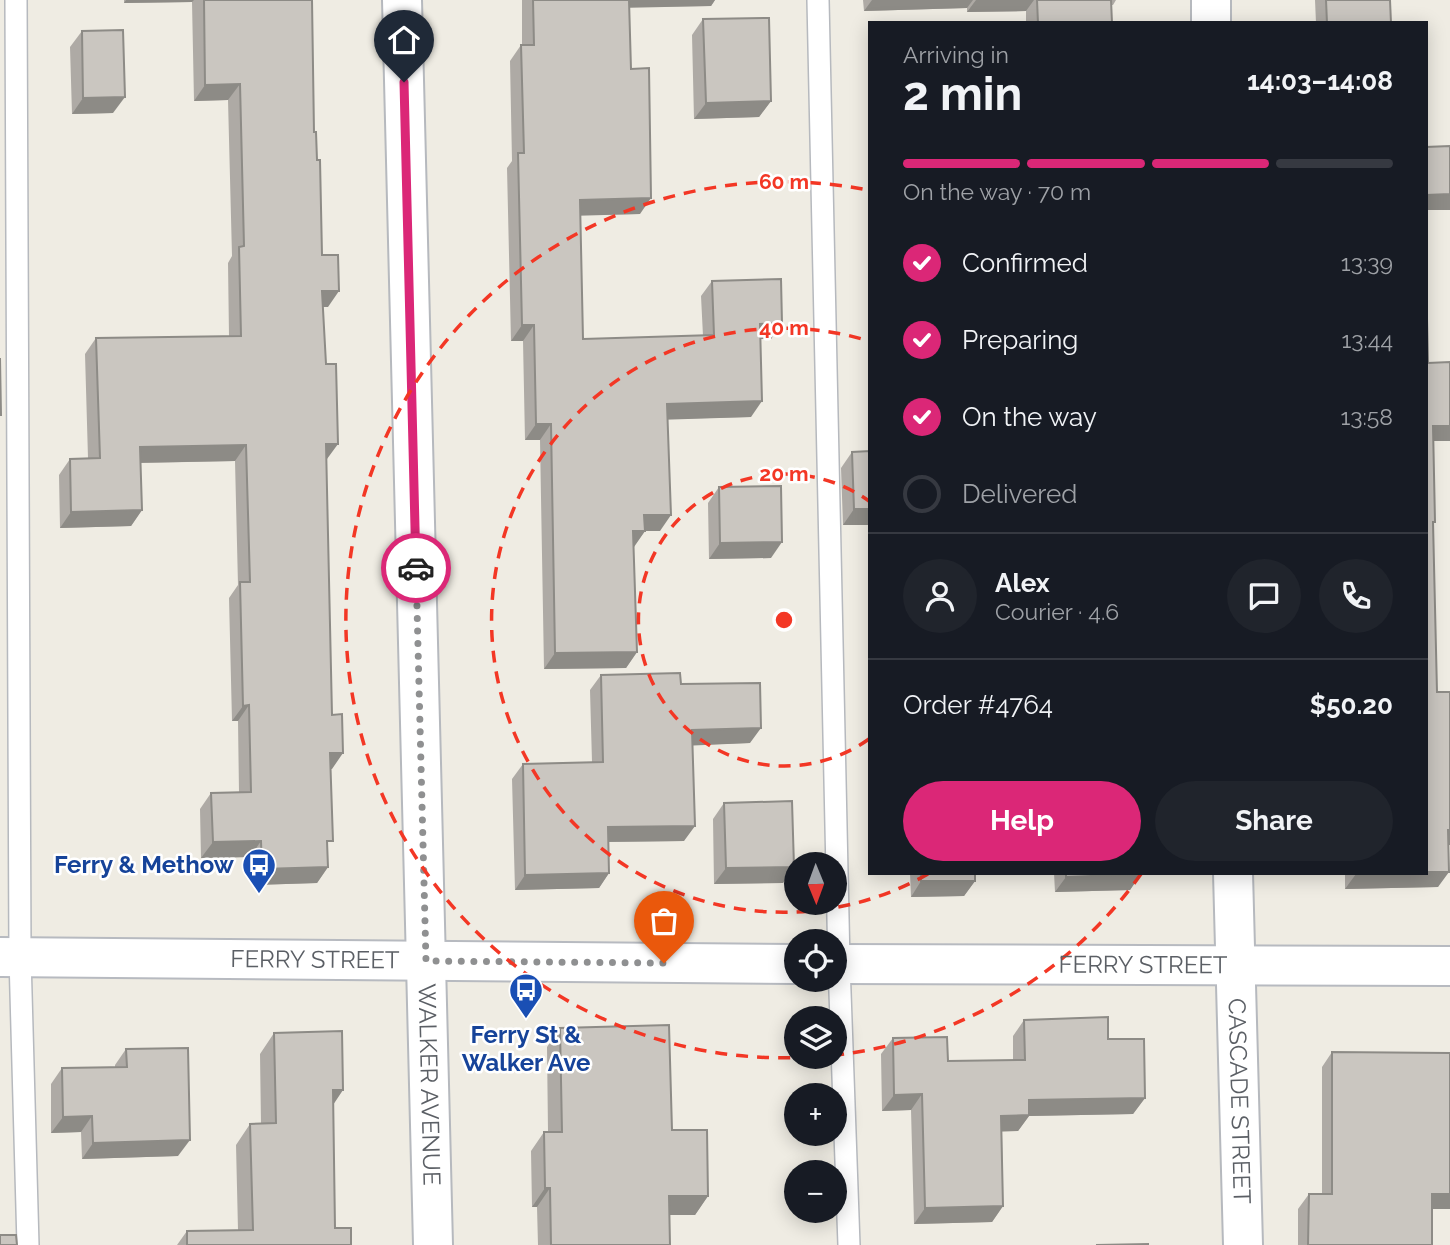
<!DOCTYPE html>
<meta charset="utf-8">
<style>
:root{--surface:#171b24;--page:#20242c;--text:#f1f3f6;--muted:#9ea1a6;--line:#363941;--accent:#db2777}
body{margin:0;font-family:Raleway,sans-serif;background:var(--page);color:var(--text);height:100vh;display:flex;flex-direction:column;font-size:26px;white-space:nowrap}
*{box-sizing:border-box;margin:0}
p{font-size:23px;color:var(--muted)}
.icon{flex:none;width:38px;height:38px;fill:none;stroke:currentColor;stroke-width:2;stroke-linecap:round;stroke-linejoin:round}
.map{position:relative;flex:1;overflow:hidden}
.sheet{position:absolute;left:868px;top:21px;width:560px;height:854px;display:flex;flex-direction:column;background:var(--surface);border-radius:0px;box-shadow:0 4px 18px #0003}
.sheet>*{flex:none}
.needle{width:46px;rotate:179deg}
.controls{position:absolute;left:784px;top:852px;display:grid;gap:14px}
.controls a{display:grid;place-items:center;width:63px;height:63px;border-radius:50%;background:var(--surface);box-shadow:0 4px 18px #0003;font-size:35px}
.pin{position:absolute;display:grid;place-items:center;width:60px;height:60px;color:#fff;margin:-72px -30px;border-radius:50% 50% 50% 0;rotate:-45deg;box-shadow:0 0 7px #0007}
.pin .icon{rotate:45deg}
.courier{position:absolute;display:grid;place-items:center;width:70px;height:70px;margin:-35px;border:5px solid #db2777;border-radius:50%;background:#fff;color:#222;box-shadow:0 2px 9px #0007}
.summary em{font-style:normal;font-weight:700}
.summary div{display:flex;flex-direction:column-reverse}
.summary{display:flex;align-items:center;justify-content:space-between;height:119px;padding:0 35px}
h1{font-size:46px;font-weight:700;line-height:52px}
.bar{display:grid;grid-template-columns:repeat(4,1fr);gap:10px 7px;align-content:center;height:84px;padding:0 35px}
.bar i{height:9px;border-radius:5px;background:var(--line)}
.bar .selected{background:var(--accent)}
.bar p{grid-column:span 4}
.line{display:flex;align-items:center;gap:18px;padding:0 35px;border-top:2px solid var(--line)}
.line div{flex:1}
.round{display:grid;place-items:center;flex:none;width:74px;height:74px;border-radius:37px;background:var(--page)}
ol{padding:0 35px;list-style:none}
li{display:flex;align-items:center;gap:21px;height:77px}
li p{margin-inline-start:auto}
li .icon{padding:7px;border-radius:50%;background:var(--accent);color:#fff;stroke-width:4}
li:last-child{color:var(--muted)}
li i{width:38px;height:38px;border:4px solid var(--line);border-radius:50%}
.primary-button{display:flex;gap:14px;margin-top:auto;padding:14px 35px}
.primary-button a{flex:1;height:80px;border-radius:42px;background:var(--accent);color:#fff;font-size:28px;font-weight:700;line-height:80px;text-align:center}
.primary-button a+a{background:var(--page);color:var(--text)}
.map>svg:first-child{display:block}
.lines{fill:none;stroke-linecap:round;stroke-linejoin:round}
.lane-casing{stroke:#b6b9be;stroke-width:24}
.street-casing{stroke:#b6b9be;stroke-width:42}
.secondary-casing{stroke:#b7bac0;stroke-width:42}
.lane{stroke:#fff;stroke-width:21}
.street{stroke:#fff;stroke-width:38}
.secondary{stroke:#fff;stroke-width:38}
.wall{fill:#aeaaa5}
.shaded-wall{fill:#8d8b86}
.building{fill:#cac6c0;stroke:#8d8b86;stroke-width:2}
.done{stroke:#8f9091;stroke-width:7;stroke-dasharray:0 12.6}
.route{stroke:#db2777;stroke-width:9}
.ring{fill:none;stroke:#f33725;stroke-width:3.5;stroke-dasharray:12 9}
.labels{text-anchor:middle;stroke-width:5;stroke-linejoin:round;paint-order:stroke}
.transit-label{font-size:24px;font-weight:bold;fill:#164399;stroke:#fff;text-anchor:end}
.street-label{font-size:24px;fill:#5b5f65;stroke:#fff}
.centre{fill:#f33725;stroke:#fff;stroke-width:3.5}
.ring-label{font-size:21px;text-anchor:middle;font-weight:bold;fill:#f33725;stroke:#fff;stroke-width:5;stroke-linejoin:round;paint-order:stroke}
</style>
<div class="map">
<svg width="1450" height="1245" viewBox="0 0 1450 1245">
<rect width="100%" height="100%" fill="#efece3"/>
<g class="lines">
<g class="lane-casing">
<path id="lane" d="M16,0L20,957L28,1245
M818,0L839,964L849,1245"/>
</g>
<g class="street-casing">
<g id="street">
<path id="s1" d="M402,0L433,1245"/>
<path d="M1211,0V23"/>
<path id="s2" d="M1233,873L1243,1245"/>
</g>
</g>
<g class="secondary-casing">
<g id="secondary">
<path id="s3" d="M0,957L796,964"/>
<path id="s4" d="M835,964L1450,966"/>
</g>
</g>
<use href="#lane" class="lane"/>
<use href="#street" class="street"/>
<use href="#secondary" class="secondary"/>
</g>
<path class="wall" d="M124,0H312L314,132L317,160L322,255L328,307H323L327,459L326,460L332,769H331L327,848L328,867L317,883L251,885L250,857L201,858L200,809L211,793L239,792L238,721H232L229,598L238,585L235,461L140,463L142,510L131,526L60,528L59,475L70,459L88,458L85,354L96,338L229,336L228,263L232,256L228,100L194,101L192,2L124,3Z
M522,0H715L711,6L629,7L631,69L640,214L580,215L583,339L703,336L701,296L712,281L782,323L771,339H761L751,417L668,419L660,531H645L633,547L637,652L626,668L544,669L540,440H525L523,341H511L507,168L512,161L510,61L521,45H522Z
M863,0H1116L1113,5H1111L1112,23H1026V11L967,12V8L864,11Z
M1315,0H1390L1391,23H1316Z
M703,19L771,101L759,117L694,119L692,35Z
M82,31L113,113L72,114L70,47Z
M1428,363L1433,441V525L1437,692L1448,845L1438,887L1345,889V873H1426Z
M852,452L870,525H843L841,468Z
M719,487L771,558L709,559L708,503Z
M601,675L681,684L750,743L693,745L684,841L609,842V873L599,888L515,890L512,779L523,764L592,762L590,690Z
M724,803L794,867L783,883L714,884L713,819Z
M910,873H975V881L964,896L911,897Z
M1054,873H1141L1130,890L1055,892Z
M1024,1020L1108,1039L1145,1098L1133,1114L1029,1116L1018,1131H1002L1003,1206L992,1222L914,1224L911,1110L882,1111L881,1054L893,1038L948,1061L1013,1060V1036Z
M560,1028L672,1130L708,1196L695,1215H669L670,1245H538L537,1207H532L531,1151L544,1132H548L547,1047Z
M274,1033L333,1104L335,1228L351,1245H177L187,1231L238,1230L236,1145L250,1124H261L260,1054Z
M126,1049L178,1156L82,1159L81,1132L51,1133V1084L62,1068L115,1067V1065Z
M1332,1052L1432,1209V1245H1298V1209L1309,1194H1322V1067Z"/>
<path class="shaded-wall" d="M126,0H194L192,2L124,3Z
M623,0H715L711,6L618,8Z
M872,0H973L967,8L864,11Z
M976,0H1034L1026,11L967,12Z
M240,84L228,100L194,101L205,85Z
M125,97L113,113L72,114L83,98Z
M771,101L759,117L694,119L706,103Z
M1450,194V210H1426V195Z
M651,198L640,214L569,216L580,200Z
M322,291H339L328,307H311Z
M782,323L771,339H749L760,324Z
M522,325H534L523,341H511Z
M762,401L751,417L656,420L667,404Z
M536,424H551L540,440H525Z
M1433,426H1450V441H1426Z
M326,444H338L327,459L314,460Z
M246,445L235,461L129,463L140,447Z
M854,509H870V525H843Z
M142,510L131,526L60,528L71,512Z
M644,515H671L660,531H645L634,547H622Z
M782,542L771,558L709,559L720,543Z
M637,652L626,668L544,669L555,653Z
M249,705L238,721H232L243,706Z
M761,728L750,743L682,746L692,730Z
M330,753H343L332,769H319Z
M695,826L684,841L598,842L608,827Z
M1448,830H1450V845L1437,846Z
M261,841L250,857L201,858L213,842Z
M328,867L317,883L251,885L262,869Z
M794,867L783,883L714,884L726,868Z
M1426,872H1449L1438,887L1345,889L1356,874L1426,873Z
M609,873L599,888L515,890L525,875Z
M1141,874L1130,890L1055,892L1066,877Z
M921,881H975L964,896L911,897Z
M333,1090H343L329,1111Z
M922,1094L911,1110L882,1111L894,1095Z
M1145,1098L1133,1114L1029,1116L1018,1131L990,1132L1001,1116L1029,1100Z
M92,1116L81,1132L51,1133L63,1117Z
M190,1140L178,1156L82,1159L93,1143Z
M545,1188H550L537,1207H532Z
M1432,1194H1450V1209H1422Z
M669,1196H708L695,1215H656Z
M1003,1206L992,1222L914,1224L925,1208Z"/>
<path class="building" d="M204,0H312L314,132H316L317,160H320L322,255H338L339,291H322L326,364H336L338,444H326L332,715L342,714L343,753H330L333,841H327L328,867L262,869L261,841L213,842L211,793L251,792L249,705L243,706L240,582H250L246,445L140,447L142,510L71,512L70,459L100,458L96,338L241,336L239,247L244,246L240,84L205,85Z
M533,0H629L631,69L649,68L651,198L580,200L583,339L714,335L712,281L781,279L782,323L760,324L762,401L667,404L671,515H644L645,531H633L637,652L555,653L551,424H536L534,325H522L518,153H524L521,45H534Z
M1037,0H1111L1112,23H1038Z
M1326,0H1390L1391,23H1327Z
M769,18L771,101L706,103L703,19Z
M123,30L125,97L83,98L82,31Z
M1450,146V194L1426,195V147Z
M1426,274L1428,363L1450,362V426H1433L1435,522H1433L1437,692H1450V830H1448L1449,872H1426Z
M0,358L1,415H0Z
M870,451V509H854L852,452Z
M781,486L782,542L720,543L719,487Z
M680,673L681,684L760,683L761,728L692,730L695,826L608,827L609,873L525,875L523,764L603,762L601,675Z
M792,801L794,867L726,868L724,803Z
M921,873H975V881H921Z
M1066,873H1141V874L1066,877Z
M1108,1017V1039H1144L1145,1098L1029,1100V1115L1001,1116L1003,1206L925,1208L922,1094L894,1095L893,1038L947,1037L948,1061L1025,1060L1024,1020Z
M669,1025L672,1130H707L708,1196H669L670,1245H551L550,1188H545L544,1132H562L560,1028Z
M342,1031L343,1090H333L335,1228H351V1245H187V1231L253,1230L250,1124L276,1123L274,1033Z
M188,1048L190,1140L93,1143L92,1116L63,1117L62,1068L127,1067L126,1049Z
M1332,1052L1450,1053V1194H1432V1245H1308L1309,1194H1332Z
M0,1235H16L17,1245H0Z
M1148,1244V1245H1096Z"/>
<g class="lines">
<path class="done" d="M416,568L426,961L664,963"/>
<path class="route" d="M404,82L416,568"/>
</g>
<g class="ring">
<path d="M869 739A146 146 0 1 1 869 501"/>
<path d="M928 874A292 292 0 1 1 869 341"/>
<path d="M1141 874A438 438 0 0 1 837 1055M811 1057A438 438 0 1 1 868 190"/>
</g>
<defs>
<g id="bus-pin" transform="scale(1.75)"><path d="M0 17L-7.5 6A9.5 9.5 0 1 1 7.5 6Z" fill="#1a4fb4" stroke="#fff"/><path d="M-5-6H5V4H4V6H2V4H-2V6H-4V4H-5ZM-3.5-4V0h7V-4ZM-3.5 1.2v1.5H-2V1.2ZM2 1.2v1.5H3.5V1.2Z" fill="#fff"/></g>
</defs>
<g fill-rule="evenodd">
<use href="#bus-pin" x="259" y="865"/>
<use href="#bus-pin" x="526" y="990"/>
</g>
<g class="labels">
<g class="transit-label">
<text x="234" y="873">Ferry &amp; Methow</text>
<text x="526" y="1043" text-anchor="middle">Ferry St &amp;<tspan x="526" dy="28">Walker Ave</tspan></text>
</g>
<g class="street-label">
<text dy="8" stroke="none"><textPath href="#s3" startOffset="315">FERRY STREET</textPath></text>
<text dy="8" stroke="none"><textPath href="#s4" startOffset="308">FERRY STREET</textPath></text>
<text dy="8" stroke="none"><textPath href="#s1" startOffset="1085">WALKER AVENUE</textPath></text>
<text dy="8" stroke="none"><textPath href="#s2" startOffset="228">CASCADE STREET</textPath></text>
</g>
</g>
<circle cx="784" cy="620" r="10" class="centre"/>
<g class="ring-label">
<text x="784" y="189">60 m</text>
<text x="784" y="335">40 m</text>
<text x="784" y="481">20 m</text>
</g>
</svg>
<div class="controls">
<a><svg class="needle" viewBox="-14 -14 28 28"><path d="M0-13l5 13h-10z" fill="#e53935"/><path d="M0 13l5-13h-10z" fill="#9ea1a6"/></svg></a>
<a><svg class="icon" aria-label="locate" viewBox="0 0 24 24"><circle cx="12" cy="12" r="6"/><path d="M12 2v4M12 18v4M2 12h4M18 12h4"/></svg></a>
<a><svg class="icon" aria-label="layers" viewBox="0 0 24 24"><path d="M12 4l9 5-9 5-9-5zM3 14l9 5 9-5"/></svg></a>
<a>+</a>
<a>−</a>
</div>
<div class="pin" style="left:664px;top:963px;background:#ea580c"><svg class="icon" aria-label="bag" viewBox="0 0 24 24"><path d="M5 8h14l-1 12H6zM9 8a3 3 0 0 1 6 0"/></svg></div>
<div class="pin" style="left:404px;top:82px;background:#1f2937"><svg class="icon" aria-label="home" viewBox="0 0 24 24"><path d="M3 11l9-7 9 7M6 9v11h12V9"/></svg></div>
<div class="courier" style="left:416px;top:568px"><svg class="icon" aria-label="car" viewBox="0 0 24 24"><path d="M5 17H2v-5l4-1 3-4h7l3 4 3 1v5h-3M9 17h6M6 11h13"/><circle cx="7" cy="17" r="2"/><circle cx="17" cy="17" r="2"/></svg></div>
<section class="sheet">
<div class="summary"><div><h1>2 min</h1><p>Arriving in</p></div><em>14:03–14:08</em></div>
<div class="bar"><i class="selected"></i><i class="selected"></i><i class="selected"></i><i></i><p>On the way · 70 m</p></div>
<ol>
<li><svg class="icon" aria-label="check" viewBox="0 0 24 24"><path d="M5 12l5 5 9-10"/></svg>Confirmed<p>13:39</p></li>
<li><svg class="icon" aria-label="check" viewBox="0 0 24 24"><path d="M5 12l5 5 9-10"/></svg>Preparing<p>13:44</p></li>
<li><svg class="icon" aria-label="check" viewBox="0 0 24 24"><path d="M5 12l5 5 9-10"/></svg>On the way<p>13:58</p></li>
<li><i></i>Delivered</li>
</ol>
<div class="line" style="height:126px"><a class="round"><svg class="icon" aria-label="person" viewBox="0 0 24 24"><circle cx="12" cy="8" r="4"/><path d="M4 21q1-7 8-7t8 7"/></svg></a><div><b>Alex</b><p>Courier · 4.6</p></div><a class="round"><svg class="icon" aria-label="chat" viewBox="0 0 24 24"><path d="M4 5h16v11H9l-5 4z"/></svg></a><a class="round"><svg class="icon" aria-label="phone" viewBox="0 0 24 24"><path d="M5 4h4l2 5-3 2q2 4 5 5l2-3 5 2v4C11 20 4 13 5 4z"/></svg></a></div>
<div class="line" style="height:91px"><div>Order #4764</div><b>$50.20</b></div>
<div class="primary-button"><a>Help</a><a>Share</a></div>
</section>
</div>
